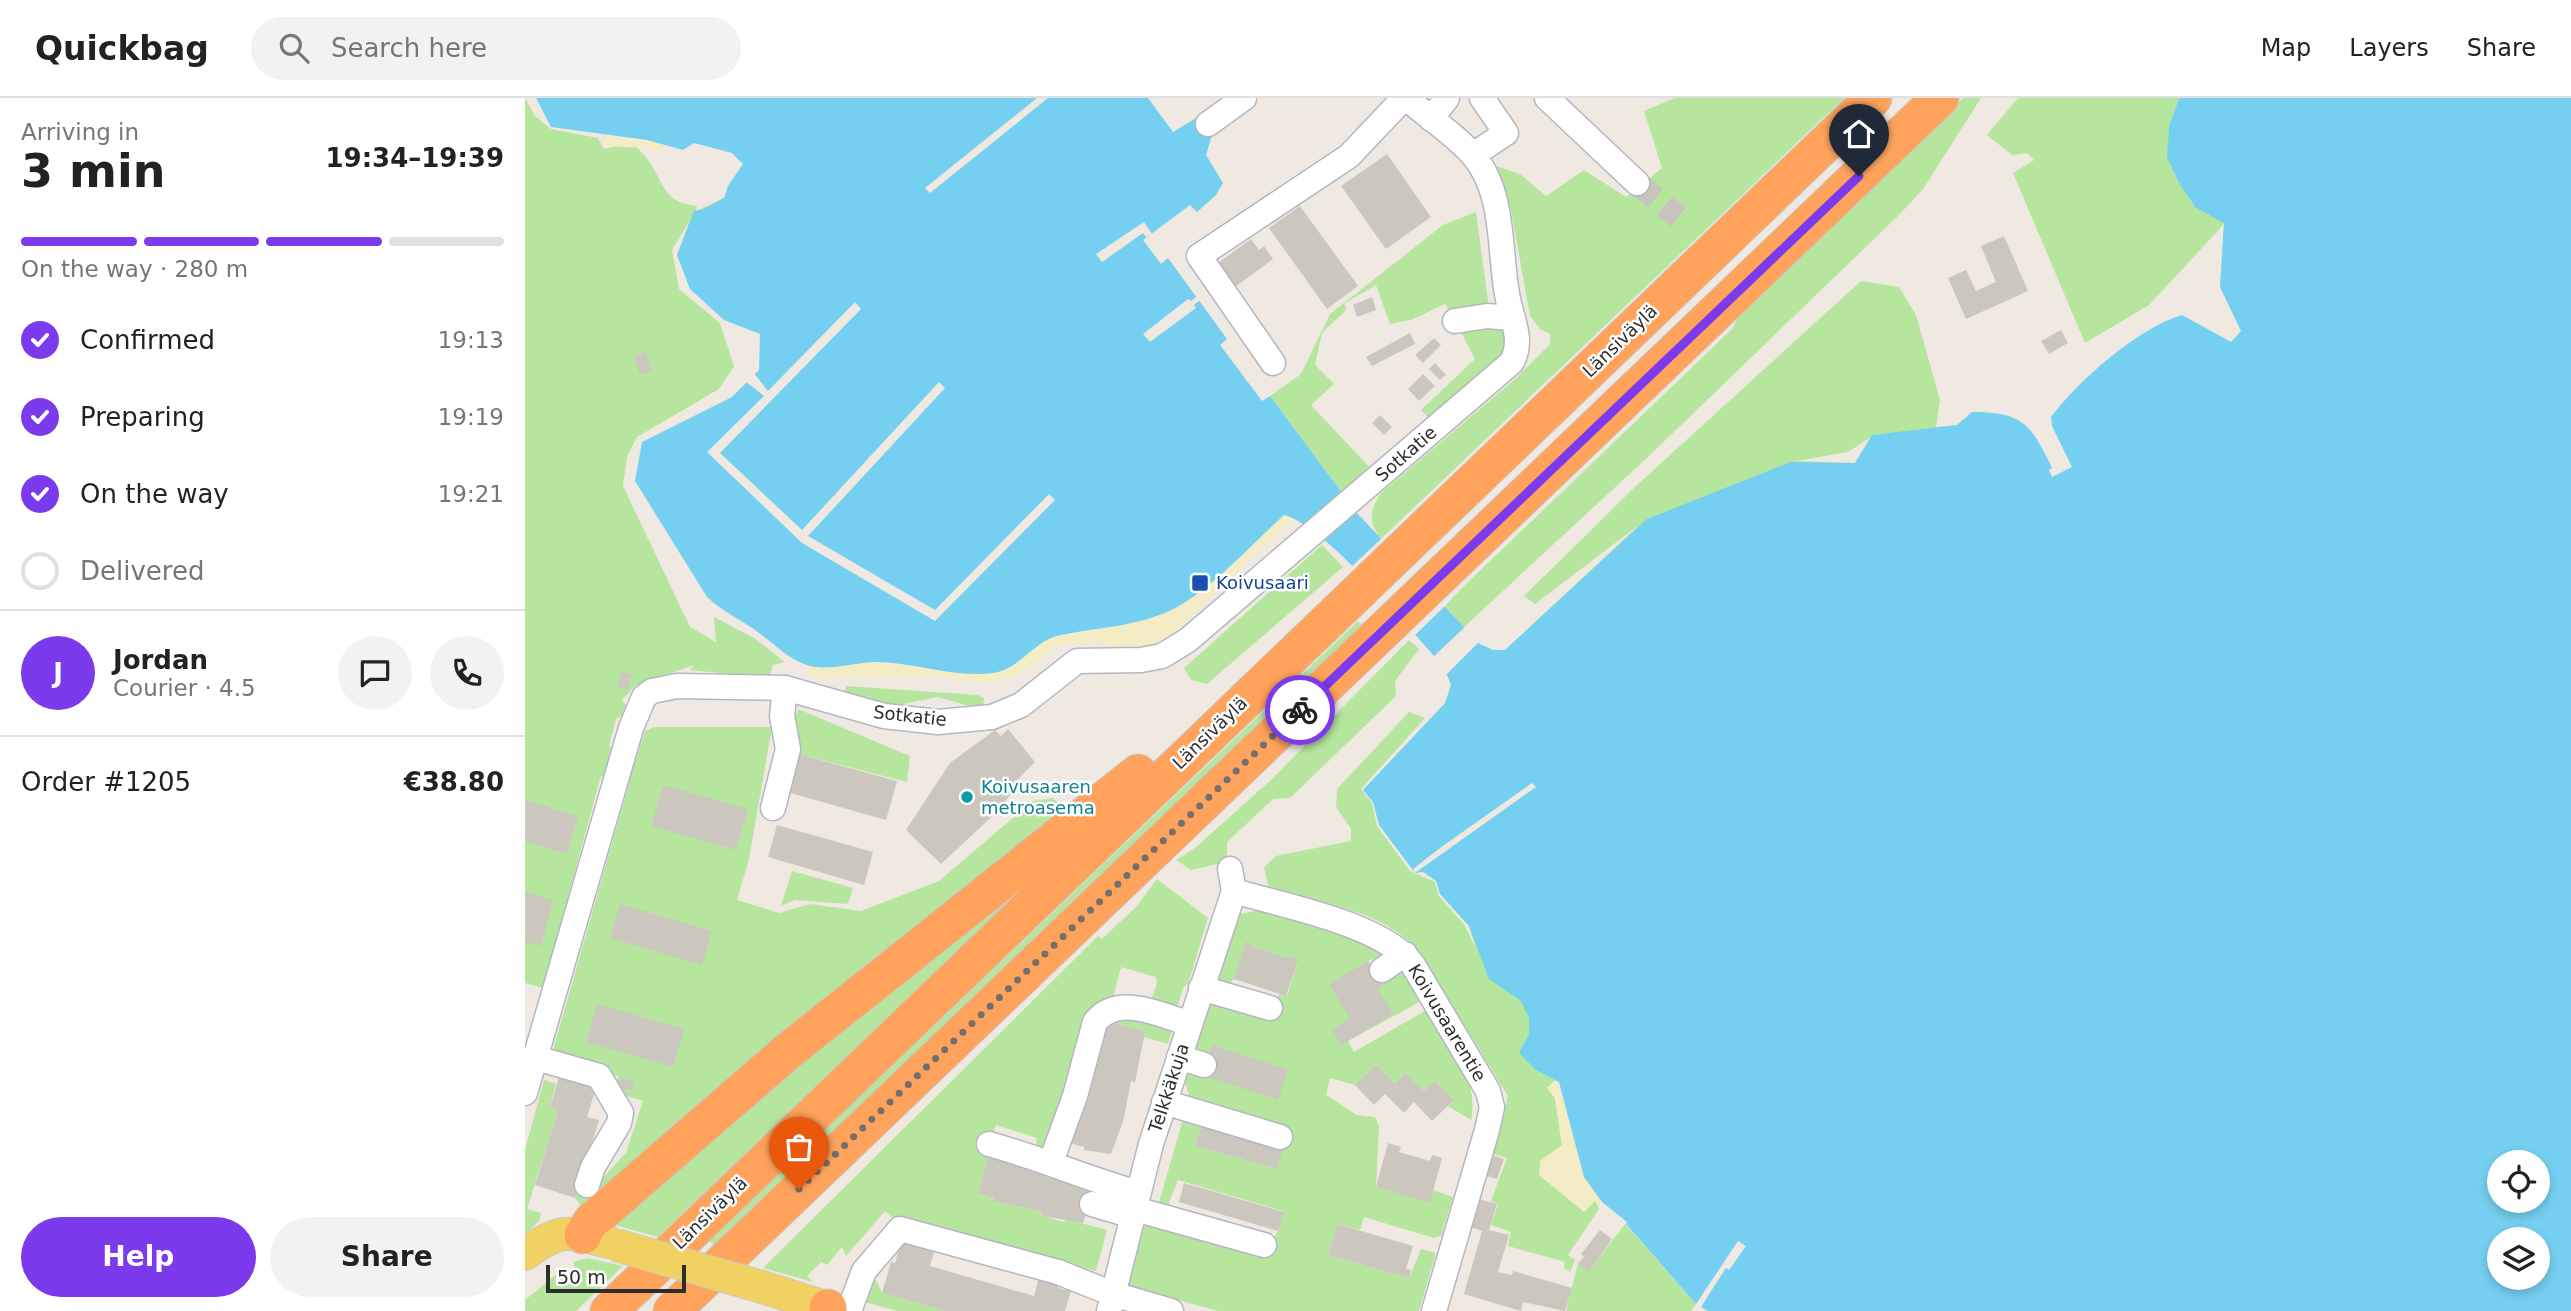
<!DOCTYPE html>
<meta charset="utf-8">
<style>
:root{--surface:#fff;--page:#f2f2f2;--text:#222;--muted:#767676;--line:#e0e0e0;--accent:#7c3aed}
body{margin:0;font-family:"DejaVu Sans",sans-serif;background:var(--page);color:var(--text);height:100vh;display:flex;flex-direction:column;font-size:26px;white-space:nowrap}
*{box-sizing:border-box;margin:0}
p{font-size:23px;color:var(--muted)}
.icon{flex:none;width:38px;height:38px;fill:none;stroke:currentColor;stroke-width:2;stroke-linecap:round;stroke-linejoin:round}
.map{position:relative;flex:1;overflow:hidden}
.sheet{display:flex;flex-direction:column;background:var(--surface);width:525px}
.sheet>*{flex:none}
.fabs{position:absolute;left:1962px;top:1052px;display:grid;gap:14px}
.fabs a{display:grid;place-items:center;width:63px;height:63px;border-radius:50%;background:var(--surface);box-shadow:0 4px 10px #0003;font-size:35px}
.scale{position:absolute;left:21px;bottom:18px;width:140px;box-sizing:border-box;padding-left:7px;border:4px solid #2e2e2e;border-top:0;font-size:19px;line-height:24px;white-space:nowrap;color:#2e2e2e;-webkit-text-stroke:5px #fff;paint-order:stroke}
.pin{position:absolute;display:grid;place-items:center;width:60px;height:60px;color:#fff;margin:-72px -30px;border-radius:50% 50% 50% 0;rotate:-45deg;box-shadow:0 0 7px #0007}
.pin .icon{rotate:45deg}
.courier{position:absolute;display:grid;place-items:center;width:70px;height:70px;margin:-35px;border:5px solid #7c3aed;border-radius:50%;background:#fff;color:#222;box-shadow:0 2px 9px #0007}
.summary em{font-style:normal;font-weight:800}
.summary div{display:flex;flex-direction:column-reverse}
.summary{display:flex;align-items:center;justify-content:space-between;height:119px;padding:0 21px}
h1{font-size:46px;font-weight:800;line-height:52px}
.bar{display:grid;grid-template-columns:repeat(4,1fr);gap:10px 7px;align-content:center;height:84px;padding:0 21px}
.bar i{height:9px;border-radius:5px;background:var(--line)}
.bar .selected{background:var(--accent)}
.bar p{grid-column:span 4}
.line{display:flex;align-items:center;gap:18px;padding:0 21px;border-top:2px solid var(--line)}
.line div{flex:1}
.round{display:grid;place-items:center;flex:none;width:74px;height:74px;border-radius:37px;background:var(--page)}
ol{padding:0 21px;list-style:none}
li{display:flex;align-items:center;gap:21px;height:77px}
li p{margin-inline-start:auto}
li .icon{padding:7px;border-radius:50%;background:var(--accent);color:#fff;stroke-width:4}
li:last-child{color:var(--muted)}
li i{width:38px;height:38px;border:4px solid var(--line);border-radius:50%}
.button{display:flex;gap:14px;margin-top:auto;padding:14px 21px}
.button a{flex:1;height:80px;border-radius:42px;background:var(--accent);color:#fff;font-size:28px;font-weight:800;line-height:80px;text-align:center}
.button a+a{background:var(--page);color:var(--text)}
header{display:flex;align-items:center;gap:42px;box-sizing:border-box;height:98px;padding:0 35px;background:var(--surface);border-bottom:2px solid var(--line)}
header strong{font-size:33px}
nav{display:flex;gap:38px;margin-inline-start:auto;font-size:24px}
.search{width:490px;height:63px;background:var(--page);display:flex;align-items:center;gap:18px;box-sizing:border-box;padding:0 24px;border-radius:38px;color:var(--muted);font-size:26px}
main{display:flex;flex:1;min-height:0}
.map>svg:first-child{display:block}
.green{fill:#b6e59e;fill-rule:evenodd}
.sand{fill:#f3ecc5}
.water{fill:#75cff0;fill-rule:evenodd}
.pier{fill:#efe9e1}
.building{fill:#cbc7bf}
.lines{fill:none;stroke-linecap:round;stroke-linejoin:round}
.minor-tunnel{stroke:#c8c4bd;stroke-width:24;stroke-dasharray:24 12;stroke-linecap:butt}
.minor-casing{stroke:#b4b7c1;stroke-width:27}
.major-casing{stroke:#c9c9c9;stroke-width:34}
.highway-casing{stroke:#c9c9c9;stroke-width:39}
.minor{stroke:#fff;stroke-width:24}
.major{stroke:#f2d163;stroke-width:32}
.highway{stroke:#ffa35c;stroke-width:37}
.major-bridge-casing{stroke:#c9c9c9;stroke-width:34;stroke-linecap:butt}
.major-bridge{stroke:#f2d163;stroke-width:32}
.done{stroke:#726f6d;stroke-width:7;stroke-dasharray:0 12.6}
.route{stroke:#7c3aed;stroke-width:9}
.transit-dot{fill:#1a4fb4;stroke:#fff;stroke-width:2.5}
.culture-dot{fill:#0f9aa8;stroke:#fff;stroke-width:2.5}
.labels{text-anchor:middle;stroke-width:5;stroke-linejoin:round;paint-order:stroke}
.street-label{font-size:18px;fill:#2e2e2e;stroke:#fff}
.transit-label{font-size:18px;fill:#164399;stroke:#fff;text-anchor:start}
.culture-label{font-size:18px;fill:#0d838f;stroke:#fff;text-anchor:start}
</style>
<header>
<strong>Quickbag</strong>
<div class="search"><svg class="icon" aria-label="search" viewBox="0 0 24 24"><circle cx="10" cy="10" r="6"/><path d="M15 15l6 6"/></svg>Search here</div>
<nav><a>Map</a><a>Layers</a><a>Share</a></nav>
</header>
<main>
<section class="sheet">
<div class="summary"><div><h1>3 min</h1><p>Arriving in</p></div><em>19:34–19:39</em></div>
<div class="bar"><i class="selected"></i><i class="selected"></i><i class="selected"></i><i></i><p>On the way · 280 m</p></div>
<ol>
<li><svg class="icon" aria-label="check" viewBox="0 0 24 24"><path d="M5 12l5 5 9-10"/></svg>Confirmed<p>19:13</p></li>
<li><svg class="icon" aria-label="check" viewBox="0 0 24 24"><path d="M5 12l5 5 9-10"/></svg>Preparing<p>19:19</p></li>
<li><svg class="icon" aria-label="check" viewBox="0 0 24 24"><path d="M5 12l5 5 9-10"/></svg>On the way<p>19:21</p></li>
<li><i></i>Delivered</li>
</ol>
<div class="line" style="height:126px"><b class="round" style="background:var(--accent);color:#fff">J</b><div><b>Jordan</b><p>Courier · 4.5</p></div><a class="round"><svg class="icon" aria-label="chat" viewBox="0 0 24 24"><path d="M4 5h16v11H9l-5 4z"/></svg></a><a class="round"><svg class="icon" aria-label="phone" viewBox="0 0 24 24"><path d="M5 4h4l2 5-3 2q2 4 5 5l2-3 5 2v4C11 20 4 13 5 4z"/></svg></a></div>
<div class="line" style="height:91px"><div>Order #1205</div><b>€38.80</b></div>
<div class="button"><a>Help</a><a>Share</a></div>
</section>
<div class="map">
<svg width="2046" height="1213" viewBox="0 0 2046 1213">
<rect width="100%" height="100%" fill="#efe9e1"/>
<path class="green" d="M0,0L10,18L26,31L73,40L79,51L107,44C113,51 121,58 126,66C140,90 141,105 172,108L171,113L199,100L191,211L165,191L152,157L165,122L147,152L154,191L195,225L209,268L194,291L112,339L102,359L98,388L165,529L191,544L189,519L229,540L260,564L248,567L244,580L165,572L169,567L111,587L97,602L105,613L91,621L84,648L100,663L110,665L120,633L129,629H247L224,761L212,802L254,815L285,806L336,813L414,783L508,703L527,700L544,711L58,1111L50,1100L53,1091L68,1090L101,1055L118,1003L88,994L93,978L26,959L104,686L92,687L76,678L18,890L0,885Z
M1150,0H1319L856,441C843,424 844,412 857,394L989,282L1025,246V236L1015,231L1005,218L986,112L971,68L995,76L1021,98L1059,72L1101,99L1137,70L1119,13Z
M1438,0H1456L1398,91L1375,116L1125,357L939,529L920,508L937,490L1207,231L1217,211Z
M1493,0H1654C1636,52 1639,64 1670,109L1709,0L1695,189L1699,126L1624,207L1560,245L1488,75L1509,62L1502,55L1487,57L1462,37Z
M951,114L964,211L925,213L920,206L886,222L865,226L851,187L820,205L821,212L797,235L790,267L809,286L786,307L847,372L818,396L745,298L776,276L805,216L918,127Z
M1336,183L1374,189L1391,217L1415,302L1411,329L1432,327L980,552L1114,427L1010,506L999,498L1111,388ZM1346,339L1330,365L1271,363L1323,354Z
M940,229L980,230L983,244L974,262L904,320L896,312L950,261L936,234Z
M797,447L818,469L682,586L666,582L659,570Z
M833,523L838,528L190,1147L184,1143Z
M884,542L894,551L870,583L871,598L765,700L748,701L702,744V758L693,766L666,772L651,762L670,750L748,680Z
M321,588L452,597L459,600L458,612L413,599L362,609L319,595Z
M273,611L385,658L382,684L273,656L265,637Z
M884,614L900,620L836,691L847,705L852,728L885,773L910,784L914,798L940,828L951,851L944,828L925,807L989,857L1034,984L1030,982L1022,990L1030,1000L1037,1048L1015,1063L1059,1114L1070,1102L1074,1111L1043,1157L1050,1162L1045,1174L1039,1170L1040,1164L983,1148L986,1134L966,1127L973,1106L966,1103L982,1060L968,1056L983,998L894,853C858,812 794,805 744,790L739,769L751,758L826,743V731L811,709L812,691Z
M267,773L328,790L323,806L270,802L256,808Z
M516,773L133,1139L90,1127L233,996Z
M632,781L683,820L663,886L659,888L650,915L624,908L632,885L631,879L596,869L587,904L524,1054L510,1049L512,1040L471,1027L461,1054L464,1055L453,1095L469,1100L468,1103L518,1114V1118L539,1124L541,1121L582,1132L571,1173L416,1128L412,1138L375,1127L360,1113L321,1158L317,1149L302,1167L296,1164L282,1178L288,1184L238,1170L573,838L577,841L611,809Z
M738,811L865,854L843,863L857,886L880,871L898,902L823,943L829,954L903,911C923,945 955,981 946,1022L923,1008L929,1002L910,983L899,993L880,975L870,985L851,966L830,987L805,980L801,997L832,1017L850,1019L854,1029L851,1089L905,1104L908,1092L928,1099L916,1138L909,1140L839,1119L835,1132L812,1126L803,1157L884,1180L896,1151L911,1155L894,1213H693L600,1187L614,1131L630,1124L738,1155L753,1133L758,1113L653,1082L641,1112L633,1108L660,1014L677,1024L670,1048L752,1071L665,1001L659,981L660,969L753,1002L683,960L665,954L684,902L744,922L754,896L762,898L774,860L766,858L765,861L728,849L729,846L722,843L709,881L699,891L689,886L712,817Z
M591,919L648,929L643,946L619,939L620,934L585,924Z
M19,982L31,986L25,1009L33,1012L2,1111L16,1115L14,1123L0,1137V1052Z
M1100,1126L1171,1206L1166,1213H1041L1053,1165L1064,1173Z
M62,1160L98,1168L51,1213H0V1202L34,1174L39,1177L49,1170V1164Z
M338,1179L351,1182L357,1195L421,1213H372L336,1203Z"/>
<path class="sand" d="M77,38L122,42L139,46L133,54L121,50L80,48Z
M759,417L769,419L643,540L620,548L590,551L587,545L537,546L493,577L466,584L391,578L299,580L281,575L285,568L351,564L436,575L481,571L515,544L537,537L574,532L659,505Z
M1034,984L1059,1079L1077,1104L1070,1103L1059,1114L1014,1077L1015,1063L1037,1047L1030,1000L1022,990Z"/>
<path class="water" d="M11,0H623L648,34L676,17L688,34L681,57L698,85L691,97L672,114L665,107L618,142L636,166L643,160L702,241L695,247L737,303L745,298L832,415L955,546L968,552H980L1122,421L1266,364L1330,365L1347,337L1432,327L1447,314C1498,314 1506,326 1527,370L1524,372L1527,379L1547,369L1527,328L1526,319C1554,282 1613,230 1657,217L1706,244L1716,233L1695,189L1699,125L1670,109L1654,85L1642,59L1644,29L1654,0H2046V1213H1183L1171,1206L1101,1126L1102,1124L1077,1104L1059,1079L1034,984L1011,972L994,955L1004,936V920L996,903L964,881L944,828L915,796L911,783L898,774L890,775L854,727L848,704L838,692L920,605L926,587L919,569C886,533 802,428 759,417C727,446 695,482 659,505C620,529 579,528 536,537C510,542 497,568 473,574C434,582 391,564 351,564C331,564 301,574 282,567C262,560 251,547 234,535C217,522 198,514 182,499L110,383L117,344L207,299L234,272L235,236L199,222L165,191L152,157L169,113L179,111L199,100L203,88L218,66L207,55L169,45L158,52L122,42L26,29ZM1974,1064H2012V1102H1974ZM1974,1141H2012V1180H1974Z"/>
<path class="pier" d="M512,0H523L405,95L400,90Z
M619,124L627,136L621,139L618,135L577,164L571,156Z
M672,198L675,202L669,207L671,210L625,244L618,236L663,201L666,203Z
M330,204L336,211L195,355L277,432L414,284L420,290L283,438L410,512L524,396L530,402L410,523L277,445L182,354L239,298L220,283L228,274L243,293Z
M858,439L922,506L887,540L823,472Z
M942,527L956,542L919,579L906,561Z
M1007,685L1011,689L890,775L888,771L915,750Z
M1213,1143L1221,1148L1204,1172L1201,1170L1174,1212L1169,1209Z"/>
<path class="building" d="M862,56L906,119L861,151L816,88Z
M775,108L833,188L802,211L744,130Z
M1479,138L1503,193L1441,221L1423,180L1441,172L1451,193L1471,184L1456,148Z
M726,141L734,152L739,148L748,161L710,189L693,165Z
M847,199L851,212L832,219L828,207Z
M1536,232L1543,245L1524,256L1516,243Z
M885,235L890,246L847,268L841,259Z
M909,240L916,247L898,265L890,257Z
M121,254L127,273L115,277L109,258Z
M910,265L921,277L915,282L904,271Z
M898,276L910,288L894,303L883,291Z
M855,317L867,329L859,337L847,325Z
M96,573L107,576L103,592L92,590Z
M483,631L510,664L484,690L488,693L473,713L416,766L381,732L425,665L470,632L476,638Z
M273,656L372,683L361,722L262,694Z
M138,687L223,711L211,752L126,728Z
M0,702L53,718L42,756L0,743Z
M252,727L348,754L339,787L243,759Z
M0,794L28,802L16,848L0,844Z
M95,806L187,833L177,867L85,840Z
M721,843L729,846L728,849L765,861L766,858L774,860L761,898L709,881Z
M843,863L857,887L852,890L868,916L816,947L807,932L825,921L804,886Z
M72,906L159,931L148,969L61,944Z
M579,922L620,934L610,984L606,983L598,1024L586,1056L559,1052V1049L545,1045Z
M687,947L763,972L753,1002L678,977Z
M851,966L870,985L880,975L899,993L910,983L929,1002L907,1023L889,1004L879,1015L860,996L849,1007L830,987Z
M36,972L73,983L62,1019L74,1022L50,1100L10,1087L33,1012L25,1010Z
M95,980L110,984L108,993L92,988Z
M677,1024L759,1047L752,1071L670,1048Z
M863,1045L876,1049L874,1054L905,1063L907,1057L917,1060L905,1105L851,1089Z
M464,1055L569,1090L558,1125L517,1118L518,1114L468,1103L469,1100L453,1095Z
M967,1057L979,1061L972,1081L961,1078Z
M659,1085L759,1114L753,1133L654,1104Z
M954,1101L972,1106L964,1132L984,1137L973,1174L987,1177L988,1173L1047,1190L1040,1213L998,1204L996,1213L939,1196L957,1133L946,1129Z
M812,1126L888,1148L881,1171L886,1172L884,1180L803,1157Z
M1075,1132L1087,1141L1064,1174L1053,1165L1059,1159L1056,1156Z
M376,1144L389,1148L390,1144L410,1150L405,1168L509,1198L514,1180L535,1186L533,1190L546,1193L540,1213H421L357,1195L366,1164L370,1165Z"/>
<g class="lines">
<path class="minor-tunnel" d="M1112,85L1153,119"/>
<g class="minor-casing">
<path id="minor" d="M1022,0L1112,85
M906,21L922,0
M683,26L719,0
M948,57L981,35L957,0
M930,223L962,218L988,220
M748,265L674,158L824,58L879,0
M248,710L263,651L257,618L260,590
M709,793C759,808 858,826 888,867L963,993L967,1009L962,1032L909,1213
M857,872L880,856
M676,890L745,910
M654,959L679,967
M11,960L74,978L96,1015L94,1025L68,1069L62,1087
M0,995L106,630L119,599L127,593L152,588L260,590L359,618L413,624L467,619L496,607L552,563L616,562L637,558L663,542L987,264C999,240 986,221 982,196C974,152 980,93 947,56C928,35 903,19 881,0
M639,1004L755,1039
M464,1046C515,1060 563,1081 613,1095
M526,1064L550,998L570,924C593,895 636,917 665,926
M567,1106L608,1118
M610,1111L739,1147
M324,1213L339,1173L375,1131L533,1174L588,1196L646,1213
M584,1213L626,1046L709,793L705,771"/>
</g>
<g class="major-casing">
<path id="major" d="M0,1156C34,1131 43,1132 83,1144
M237,1189L303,1210"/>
</g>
<g class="highway-casing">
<path id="highway" d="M58,1137L67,1123L262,954L613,675
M84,1213L1348,0
M147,1213L1415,0
M303,1213V1210"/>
</g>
<use href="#minor" class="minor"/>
<use href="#major" class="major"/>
<use href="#highway" class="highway"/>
<g class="major-bridge-casing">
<path id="major-bridge" d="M91,1147L237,1189"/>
</g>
<use href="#major-bridge" class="major-bridge"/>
</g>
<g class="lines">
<path class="done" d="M274,1091L775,612"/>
<path class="route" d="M775,612L1334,78"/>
</g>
<rect class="transit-dot" x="666" y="476" width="18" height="18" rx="3.5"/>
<circle class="culture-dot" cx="442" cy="699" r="7"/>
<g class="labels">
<g class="street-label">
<text transform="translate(1095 243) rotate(-44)" y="6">Länsiväylä</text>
<text transform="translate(881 356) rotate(-41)" y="6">Sotkatie</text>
<text transform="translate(385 618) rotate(6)" y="6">Sotkatie</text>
<text transform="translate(685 635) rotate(-44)" y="6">Länsiväylä</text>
<text transform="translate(922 925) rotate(59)" y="6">Koivusaarentie</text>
<text transform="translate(644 990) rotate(-72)" y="6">Telkkäkuja</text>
<text transform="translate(185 1115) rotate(-44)" y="6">Länsiväylä</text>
</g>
<g class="transit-label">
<text x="691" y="491">Koivusaari</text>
</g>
<g class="culture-label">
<text x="456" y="695">Koivusaaren<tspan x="456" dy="21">metroasema</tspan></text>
</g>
</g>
</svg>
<div class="fabs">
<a><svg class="icon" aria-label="locate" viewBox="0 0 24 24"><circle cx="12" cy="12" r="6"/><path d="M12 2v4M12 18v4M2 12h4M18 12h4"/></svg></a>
<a><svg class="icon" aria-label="layers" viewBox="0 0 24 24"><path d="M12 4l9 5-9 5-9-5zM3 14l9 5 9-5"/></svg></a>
</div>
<div class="scale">50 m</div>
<div class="pin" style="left:274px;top:1091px;background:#ea580c"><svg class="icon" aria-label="bag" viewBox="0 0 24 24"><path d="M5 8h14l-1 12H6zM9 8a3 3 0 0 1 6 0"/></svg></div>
<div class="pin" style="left:1334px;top:78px;background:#1f2937"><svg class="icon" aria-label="home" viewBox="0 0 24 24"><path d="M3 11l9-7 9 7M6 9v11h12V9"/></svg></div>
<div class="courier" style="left:775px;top:612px"><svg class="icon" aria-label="bike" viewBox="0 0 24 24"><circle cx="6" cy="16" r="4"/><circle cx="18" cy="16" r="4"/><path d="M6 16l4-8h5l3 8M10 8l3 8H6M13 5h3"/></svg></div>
</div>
</main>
